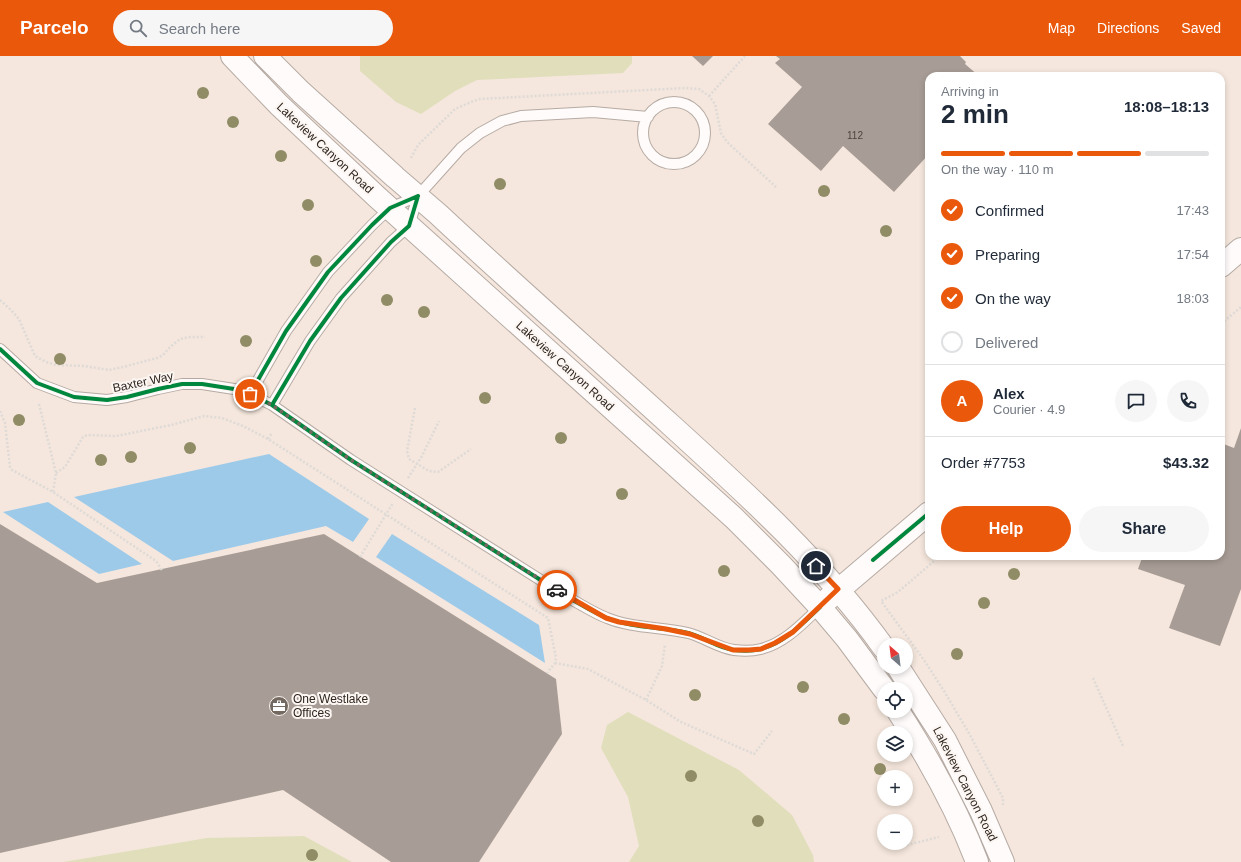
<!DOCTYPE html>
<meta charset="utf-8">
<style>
:root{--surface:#fff;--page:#f6f6f7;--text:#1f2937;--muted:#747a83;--line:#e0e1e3;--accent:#ea580c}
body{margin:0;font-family:Helvetica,sans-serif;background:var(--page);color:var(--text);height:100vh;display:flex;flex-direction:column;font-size:15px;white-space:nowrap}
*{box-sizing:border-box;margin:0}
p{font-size:13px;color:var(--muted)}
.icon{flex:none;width:22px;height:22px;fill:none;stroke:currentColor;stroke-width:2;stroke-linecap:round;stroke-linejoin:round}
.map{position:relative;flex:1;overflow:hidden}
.details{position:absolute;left:925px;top:16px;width:300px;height:488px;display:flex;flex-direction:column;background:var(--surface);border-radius:12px;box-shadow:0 2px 6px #0003}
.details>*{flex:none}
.needle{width:26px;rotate:332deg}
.controls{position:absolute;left:877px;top:582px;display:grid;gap:8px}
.controls a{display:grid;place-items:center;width:36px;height:36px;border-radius:50%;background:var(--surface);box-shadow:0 2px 6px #0003;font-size:20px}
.pin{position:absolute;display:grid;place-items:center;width:34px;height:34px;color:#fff;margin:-17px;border:2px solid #fff;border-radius:50%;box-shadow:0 1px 4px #0007}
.courier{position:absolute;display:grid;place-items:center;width:40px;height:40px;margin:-20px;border:3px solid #ea580c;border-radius:50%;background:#fff;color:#222;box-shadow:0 1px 5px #0007}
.headline em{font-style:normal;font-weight:700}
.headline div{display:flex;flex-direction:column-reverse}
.headline{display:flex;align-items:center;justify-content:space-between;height:68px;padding:0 16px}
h1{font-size:26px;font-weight:700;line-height:30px}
.bar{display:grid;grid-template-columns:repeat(4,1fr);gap:6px 4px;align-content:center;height:48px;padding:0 16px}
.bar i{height:5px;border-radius:3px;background:var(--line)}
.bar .active{background:var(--accent)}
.bar p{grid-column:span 4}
.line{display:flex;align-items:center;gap:10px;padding:0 16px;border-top:1px solid var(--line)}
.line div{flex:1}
.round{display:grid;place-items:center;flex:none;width:42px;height:42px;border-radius:21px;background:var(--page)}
ol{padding:0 16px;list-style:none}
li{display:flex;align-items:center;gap:12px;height:44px}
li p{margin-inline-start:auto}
li .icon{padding:4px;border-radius:50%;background:var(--accent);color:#fff;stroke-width:4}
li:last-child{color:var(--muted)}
li i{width:22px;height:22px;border:2px solid var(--line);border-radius:50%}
.button{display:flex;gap:8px;margin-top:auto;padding:8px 16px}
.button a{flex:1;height:46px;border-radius:24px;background:var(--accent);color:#fff;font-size:16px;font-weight:700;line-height:46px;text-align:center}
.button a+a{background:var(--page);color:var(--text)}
header{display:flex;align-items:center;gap:24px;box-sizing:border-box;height:56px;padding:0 20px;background:var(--accent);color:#fff}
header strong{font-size:19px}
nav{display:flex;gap:22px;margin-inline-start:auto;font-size:14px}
.search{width:280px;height:36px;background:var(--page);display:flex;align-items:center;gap:10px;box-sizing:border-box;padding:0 14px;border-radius:22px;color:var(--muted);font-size:15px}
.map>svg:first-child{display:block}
.green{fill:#e1debc}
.water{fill:#9ecaea}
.building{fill:#a89d96}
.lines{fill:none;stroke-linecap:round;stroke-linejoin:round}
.lane-casing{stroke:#b6aba4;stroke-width:12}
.secondary-casing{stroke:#b6aba4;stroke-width:24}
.path{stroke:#dedad7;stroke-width:2.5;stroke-dasharray:2 2;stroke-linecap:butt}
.lane{stroke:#fefbfa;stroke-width:10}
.secondary{stroke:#fefbfa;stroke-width:22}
.cycleway-casing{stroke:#fcf6f3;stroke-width:6}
.cycleway{stroke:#00873e;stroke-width:4}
.tree{fill:#908c66}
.done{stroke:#746961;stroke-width:4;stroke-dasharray:0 7.2}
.route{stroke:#ea580c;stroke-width:5}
.labels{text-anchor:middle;stroke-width:4;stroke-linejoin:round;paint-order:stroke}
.number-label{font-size:10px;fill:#4d433c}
.street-label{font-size:12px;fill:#2f251e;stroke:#fcf6f3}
.poi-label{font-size:12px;fill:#2f251e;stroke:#fcf6f3;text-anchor:start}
</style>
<header>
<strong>Parcelo</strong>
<div class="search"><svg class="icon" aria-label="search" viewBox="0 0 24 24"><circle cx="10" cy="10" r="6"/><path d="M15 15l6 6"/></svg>Search here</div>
<nav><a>Map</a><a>Directions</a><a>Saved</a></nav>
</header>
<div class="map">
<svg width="1241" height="806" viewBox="0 0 1241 806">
<rect width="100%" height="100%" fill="#f5e7dd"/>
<path class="green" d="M360,0H632V7L623,17L477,24L455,35L421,58L396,46L360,15Z
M628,656L739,714L792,759L813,799L814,806H629L639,790L628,741L601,692L607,669Z
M304,780L352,806H63L207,782Z"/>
<path class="water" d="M269,398L369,463L353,486L326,470L173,505L74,441Z
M48,446L142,508L99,518L3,456Z
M392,478L539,569L545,607L376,501Z"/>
<path class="building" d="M692,0H713L703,10Z
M776,0H960L966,6L965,8L979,20H929V98L894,136L843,90L821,115L768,68L802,31L775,7L780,3Z
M1241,372V533L1220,590L1169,572L1185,529L1138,513L1142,502L1138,500H1221V387L1234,392Z
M0,468L97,527L324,478L556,623L562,678L479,806H391L283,734L0,797Z"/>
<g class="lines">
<g class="lane-casing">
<path id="lane" d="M643 77a31 31 0 1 1 62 0a31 31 0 1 1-62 0Z
M0,293L37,327L74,341L107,344L127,341L158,333L182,328H202L234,333L250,338L272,349L351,404L569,542C582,549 594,557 607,562C631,572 662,571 688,577C704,581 718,592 734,594C742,595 753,595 761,593C785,587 803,567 820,551
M250,338L286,275L328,216L372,169L390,152L418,140
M272,349L310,285L341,242L391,186L409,170L418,140L461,92L480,77L502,65L521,60L593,56L648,61"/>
</g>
<g class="secondary-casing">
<path id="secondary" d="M232,0L279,49L377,141L734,462L781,509L820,551L847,583L884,633
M265,0L301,36L395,121L438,158C515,230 594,299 672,370C748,439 824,508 884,592
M1221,210L1241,193
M828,543L929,457
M898,611L945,684L981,755L1003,806
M898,655C929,703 957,753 977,806"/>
</g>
<path class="path" d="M709,40L745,0
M411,102L418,89L455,53L471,46L480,43L685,32L699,33L709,40L715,48L721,77L727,86L776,131
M0,244L11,254L19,263L35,300L46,306L57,309L84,310L109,314L123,311L157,302L163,299L170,291L180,283L190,281H205
M1221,268L1241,251
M39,348L56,417L53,436
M415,352L407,395L409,403L429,415L438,416L471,393
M0,355L5,367L10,411L12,414L53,436L156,505L162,514
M268,383L272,377
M56,417L65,411L83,381L87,379L116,380L171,369L204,360L222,362L243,370L268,383L548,562L556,602L555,607L547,617
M408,422L422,400L439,365
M940,500L898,536L881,545L924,604L944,635L970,679L1003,742V749
M360,501L393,447
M555,607L588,613L646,644L681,666L754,698L772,675
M1093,622L1123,690
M646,644L662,610L665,588
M895,792L939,781"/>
<use href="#lane" class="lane"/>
<use href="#secondary" class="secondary"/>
<g class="cycleway-casing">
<path id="cycleway" d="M0,293L37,327L74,341L107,344L127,341L158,333L182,328H202L234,333L250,338L272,349L351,404L569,542C582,549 594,557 607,562C631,572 662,571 688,577C704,581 718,592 734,594C742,595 753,595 761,593C785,587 803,567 820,551
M250,338L286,275L328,216L372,169L390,152L418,140
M272,349L310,285L341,242L391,186L409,170L418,140
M873,504L929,457"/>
</g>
<use href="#cycleway" class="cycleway"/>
</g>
<g class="tree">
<circle cx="203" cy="37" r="6"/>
<circle cx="233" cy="66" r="6"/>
<circle cx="281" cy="100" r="6"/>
<circle cx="500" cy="128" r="6"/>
<circle cx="824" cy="135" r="6"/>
<circle cx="308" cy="149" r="6"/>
<circle cx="886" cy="175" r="6"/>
<circle cx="316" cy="205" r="6"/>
<circle cx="387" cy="244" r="6"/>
<circle cx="424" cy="256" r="6"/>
<circle cx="246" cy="285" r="6"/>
<circle cx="60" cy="303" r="6"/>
<circle cx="485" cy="342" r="6"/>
<circle cx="19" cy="364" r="6"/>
<circle cx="561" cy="382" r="6"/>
<circle cx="190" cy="392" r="6"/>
<circle cx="131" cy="401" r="6"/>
<circle cx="101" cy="404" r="6"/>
<circle cx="622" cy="438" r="6"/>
<circle cx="724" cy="515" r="6"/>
<circle cx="1014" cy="518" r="6"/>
<circle cx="984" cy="547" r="6"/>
<circle cx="957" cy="598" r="6"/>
<circle cx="803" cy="631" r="6"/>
<circle cx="695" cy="639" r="6"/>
<circle cx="844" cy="663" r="6"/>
<circle cx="880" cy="713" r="6"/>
<circle cx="691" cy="720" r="6"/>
<circle cx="758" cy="765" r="6"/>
<circle cx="312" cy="799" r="6"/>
</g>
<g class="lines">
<path class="done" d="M250,338L272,349L351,404L557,534"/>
<path class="route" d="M557,534L606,562L619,566L666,573L690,578L733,594H749L761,593L775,587L793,576L838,533L816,510"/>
</g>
<defs>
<g id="office-disc" transform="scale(1)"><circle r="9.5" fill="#746961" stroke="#fcf6f3"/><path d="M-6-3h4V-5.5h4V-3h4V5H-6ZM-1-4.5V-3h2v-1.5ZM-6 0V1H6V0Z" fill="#fff"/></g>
</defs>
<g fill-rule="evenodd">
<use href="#office-disc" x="279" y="650"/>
</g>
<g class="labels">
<g class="number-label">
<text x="855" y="83">112</text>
</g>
<g class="street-label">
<text transform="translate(325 92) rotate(43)" y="4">Lakeview Canyon Road</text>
<text transform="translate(565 310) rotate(42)" y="4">Lakeview Canyon Road</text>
<text transform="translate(143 326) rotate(-12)" y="4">Baxter Way</text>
<text transform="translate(965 728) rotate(63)" y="4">Lakeview Canyon Road</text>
</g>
<g class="poi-label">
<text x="293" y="647">One Westlake<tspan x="293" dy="14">Offices</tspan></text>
</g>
</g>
</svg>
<div class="controls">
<a><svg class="needle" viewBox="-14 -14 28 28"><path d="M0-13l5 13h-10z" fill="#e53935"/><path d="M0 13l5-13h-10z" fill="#747a83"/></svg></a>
<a><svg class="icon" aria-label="locate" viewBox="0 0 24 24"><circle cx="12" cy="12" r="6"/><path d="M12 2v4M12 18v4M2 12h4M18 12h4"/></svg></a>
<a><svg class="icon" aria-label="layers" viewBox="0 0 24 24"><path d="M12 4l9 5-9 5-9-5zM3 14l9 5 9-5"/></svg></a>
<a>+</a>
<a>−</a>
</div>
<div class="pin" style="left:250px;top:338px;background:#ea580c"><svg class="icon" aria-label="bag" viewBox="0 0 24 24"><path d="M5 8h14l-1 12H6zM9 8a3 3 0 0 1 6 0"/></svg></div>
<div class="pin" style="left:816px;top:510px;background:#1f2937"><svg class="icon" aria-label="home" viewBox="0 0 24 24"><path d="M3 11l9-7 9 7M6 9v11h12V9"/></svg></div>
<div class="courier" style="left:557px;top:534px"><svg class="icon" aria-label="car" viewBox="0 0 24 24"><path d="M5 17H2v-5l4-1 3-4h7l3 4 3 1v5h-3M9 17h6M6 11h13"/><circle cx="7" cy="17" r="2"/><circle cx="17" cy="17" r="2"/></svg></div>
<section class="details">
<div class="headline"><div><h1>2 min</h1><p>Arriving in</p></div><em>18:08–18:13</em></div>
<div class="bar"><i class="active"></i><i class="active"></i><i class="active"></i><i></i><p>On the way · 110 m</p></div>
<ol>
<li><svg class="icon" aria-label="check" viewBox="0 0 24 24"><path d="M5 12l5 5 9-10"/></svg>Confirmed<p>17:43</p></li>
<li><svg class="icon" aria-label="check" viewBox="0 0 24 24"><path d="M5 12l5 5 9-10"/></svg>Preparing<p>17:54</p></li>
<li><svg class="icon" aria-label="check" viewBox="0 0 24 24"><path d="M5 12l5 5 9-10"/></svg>On the way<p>18:03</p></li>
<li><i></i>Delivered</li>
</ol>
<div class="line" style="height:72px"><b class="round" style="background:var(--accent);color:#fff">A</b><div><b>Alex</b><p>Courier · 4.9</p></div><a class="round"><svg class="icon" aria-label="chat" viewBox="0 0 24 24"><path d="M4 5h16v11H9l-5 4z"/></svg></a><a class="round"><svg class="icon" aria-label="phone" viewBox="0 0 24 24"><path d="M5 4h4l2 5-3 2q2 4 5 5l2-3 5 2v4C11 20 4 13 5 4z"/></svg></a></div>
<div class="line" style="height:52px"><div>Order #7753</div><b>$43.32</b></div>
<div class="button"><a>Help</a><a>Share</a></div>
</section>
</div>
